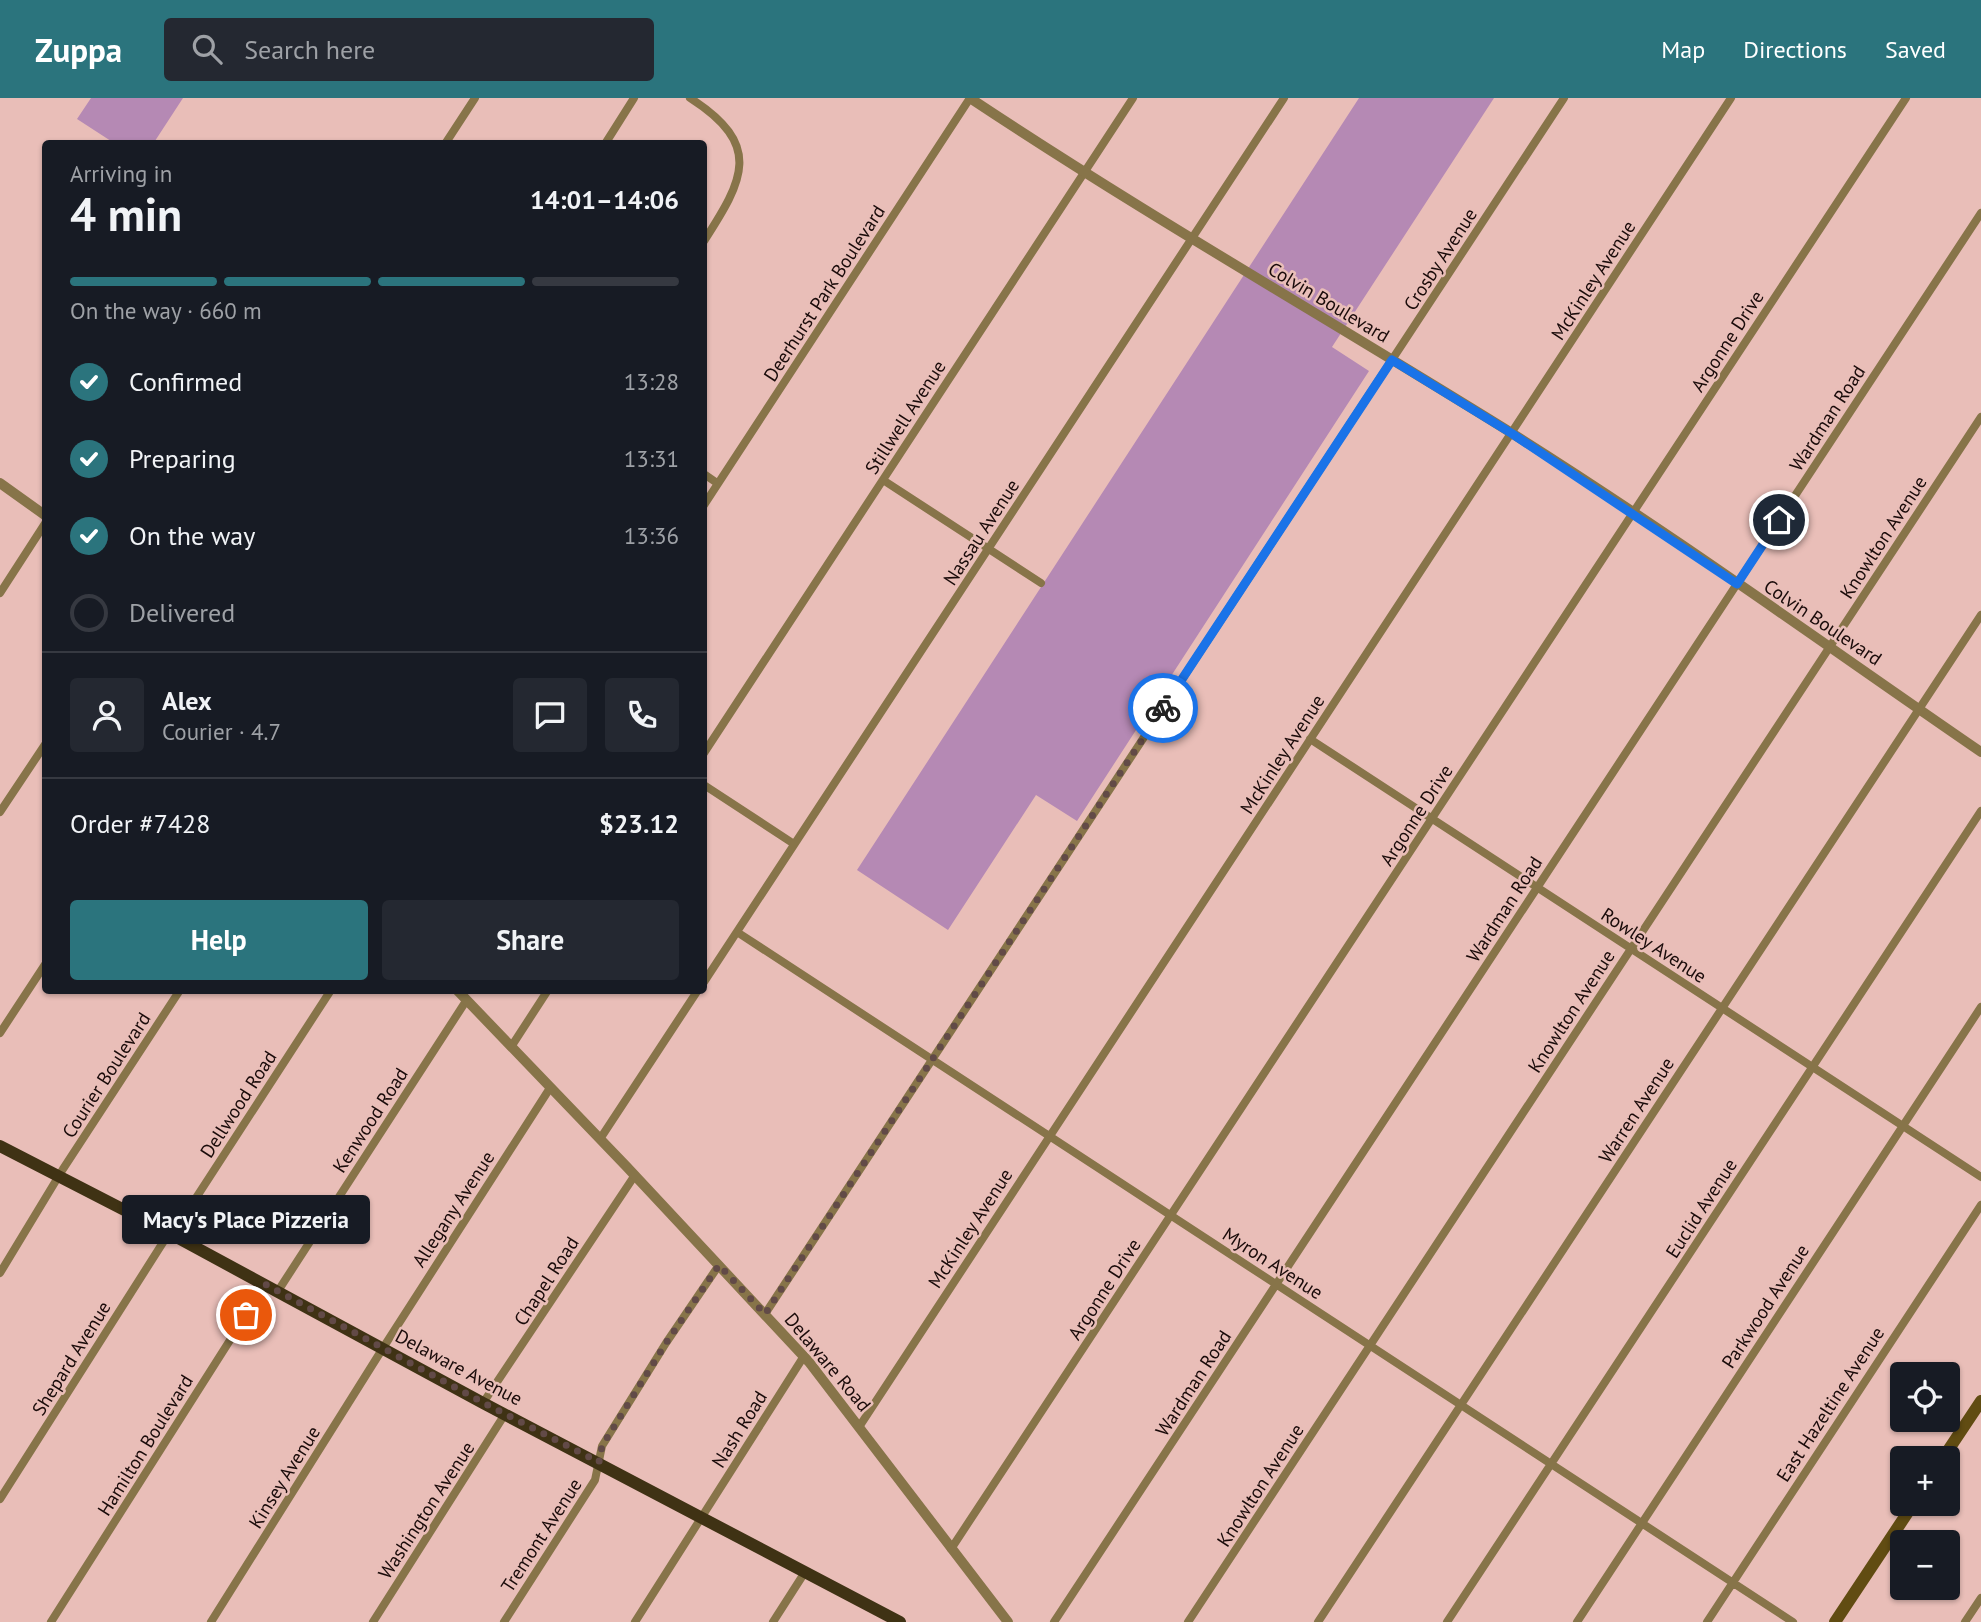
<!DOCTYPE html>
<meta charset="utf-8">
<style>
:root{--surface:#171b24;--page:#242831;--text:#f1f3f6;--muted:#9ea1a6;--line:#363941;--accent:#2b747d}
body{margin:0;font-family:"PT Sans",sans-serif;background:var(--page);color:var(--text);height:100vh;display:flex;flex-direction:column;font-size:26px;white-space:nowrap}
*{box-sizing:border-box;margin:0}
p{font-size:23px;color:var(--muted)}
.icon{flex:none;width:38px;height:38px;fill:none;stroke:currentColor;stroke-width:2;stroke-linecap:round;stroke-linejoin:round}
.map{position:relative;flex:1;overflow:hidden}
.sheet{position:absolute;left:42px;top:42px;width:665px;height:854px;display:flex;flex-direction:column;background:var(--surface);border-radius:7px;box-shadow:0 2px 5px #0004}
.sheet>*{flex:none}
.fabs{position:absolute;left:1890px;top:1264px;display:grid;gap:14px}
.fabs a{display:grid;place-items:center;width:70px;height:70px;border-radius:7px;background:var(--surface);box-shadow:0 2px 5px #0004;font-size:35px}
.pin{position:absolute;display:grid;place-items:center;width:60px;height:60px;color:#fff;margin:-30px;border:4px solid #fff;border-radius:50%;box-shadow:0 2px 7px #0007}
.courier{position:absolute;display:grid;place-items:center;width:70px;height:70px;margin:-35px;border:5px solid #1a73e8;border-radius:50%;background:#fff;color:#222;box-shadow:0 2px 9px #0007}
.bubble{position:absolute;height:49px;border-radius:7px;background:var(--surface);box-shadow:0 2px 5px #0004;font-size:23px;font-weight:700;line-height:49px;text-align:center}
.overview em{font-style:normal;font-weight:700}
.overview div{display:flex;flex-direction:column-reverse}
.overview{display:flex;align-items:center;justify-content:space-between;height:119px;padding:0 28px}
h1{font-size:46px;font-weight:700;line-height:52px}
.bar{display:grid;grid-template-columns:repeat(4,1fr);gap:10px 7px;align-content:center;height:84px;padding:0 28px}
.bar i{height:9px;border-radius:5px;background:var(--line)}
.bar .selected{background:var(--accent)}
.bar p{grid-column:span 4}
.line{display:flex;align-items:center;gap:18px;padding:0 28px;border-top:2px solid var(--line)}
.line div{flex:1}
.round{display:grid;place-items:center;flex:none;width:74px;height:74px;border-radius:7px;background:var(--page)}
ol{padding:0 28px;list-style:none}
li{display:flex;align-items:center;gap:21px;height:77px}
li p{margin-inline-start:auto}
li .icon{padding:7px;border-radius:50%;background:var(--accent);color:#fff;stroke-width:4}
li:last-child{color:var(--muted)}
li i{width:38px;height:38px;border:4px solid var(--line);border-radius:50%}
.action{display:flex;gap:14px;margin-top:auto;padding:14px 28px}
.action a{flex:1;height:80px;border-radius:7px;background:var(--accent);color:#fff;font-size:28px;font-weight:700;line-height:80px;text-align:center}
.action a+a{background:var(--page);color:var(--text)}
header{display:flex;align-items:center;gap:42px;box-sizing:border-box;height:98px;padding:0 35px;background:var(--accent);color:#fff}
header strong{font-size:33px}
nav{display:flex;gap:38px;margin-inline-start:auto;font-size:24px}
.search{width:490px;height:63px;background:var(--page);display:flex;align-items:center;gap:18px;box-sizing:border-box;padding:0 24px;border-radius:7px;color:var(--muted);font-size:26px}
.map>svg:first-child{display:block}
.green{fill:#b589b4}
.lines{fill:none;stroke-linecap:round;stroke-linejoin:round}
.minor{stroke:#877449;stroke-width:8}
.tertiary{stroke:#877449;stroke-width:10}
.secondary{stroke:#614c12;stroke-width:12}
.primary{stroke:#3f3214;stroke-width:12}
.done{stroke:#624a47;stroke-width:7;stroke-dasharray:0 12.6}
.route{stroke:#1a73e8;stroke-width:9}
.labels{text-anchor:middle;stroke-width:5;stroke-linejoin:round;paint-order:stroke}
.street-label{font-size:19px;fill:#1a0b0a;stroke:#e9beb8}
</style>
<header>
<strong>Zuppa</strong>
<div class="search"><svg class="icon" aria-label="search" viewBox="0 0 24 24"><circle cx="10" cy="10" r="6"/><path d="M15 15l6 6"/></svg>Search here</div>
<nav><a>Map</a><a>Directions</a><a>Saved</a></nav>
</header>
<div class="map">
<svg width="1981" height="1524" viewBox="0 0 1981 1524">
<rect width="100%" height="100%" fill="#e9beb8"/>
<path class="green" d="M91,0H183L153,46L114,45L77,21Z
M1359,0H1494L1332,249L1369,273L1077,723L1036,697L948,832L857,772Z"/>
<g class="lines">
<path class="minor" d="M690,0C763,47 744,81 704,143
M445,46L475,0
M605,46L634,0
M704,376L717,385
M883,382L1041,485
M704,407L970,0
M0,495L46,424
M1310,641L1981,1079
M704,655L1133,0
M704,687L794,746
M0,714L46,645
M737,834L1793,1524
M704,884L1284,0
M0,935L46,865
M511,949L548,892
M600,1041L698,892
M0,1175L63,1071L180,892
M278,1193L466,903
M765,1216L1564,0
M483,1305L635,1077
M859,1329L1731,0
M0,1401L169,1135L181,1123L331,892
M951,1451L1906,0
M51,1524L265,1187
M211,1524L383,1250L550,990
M373,1524L505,1316
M504,1524L595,1382L602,1348L666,1245L719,1167
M635,1524L804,1258
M773,1524L805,1474
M1054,1524L1981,115
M1188,1524L1981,319
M1318,1524L1981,517
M1447,1524L1981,713
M1577,1524L1981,909
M1707,1524L1981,1107
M1965,1524L1981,1500"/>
<path class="tertiary" d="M970,0C1146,117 1330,222 1510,334C1671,435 1825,547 1981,654
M0,385L46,418
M457,892L626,1068L809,1264L1008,1524"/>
<path class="secondary" d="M1943,1360L1981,1303
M1835,1524L1914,1405"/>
<path class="primary" d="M0,1048L169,1135L483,1305L900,1524"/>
</g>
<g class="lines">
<path class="done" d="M246,1217L265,1186L484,1305L599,1364L602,1348L666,1245L719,1167L765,1216L1163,610"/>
<path class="route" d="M1163,610L1392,262L1511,335L1737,486L1779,422"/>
</g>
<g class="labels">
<g class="street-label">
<text transform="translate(1440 161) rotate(-57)" y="7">Crosby Avenue</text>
<text transform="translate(1593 182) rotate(-57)" y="7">McKinley Avenue</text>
<text transform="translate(824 195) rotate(-57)" y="7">Deerhurst Park Boulevard</text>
<text transform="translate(1329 204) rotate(31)" y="7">Colvin Boulevard</text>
<text transform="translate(1727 243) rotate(-57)" y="7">Argonne Drive</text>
<text transform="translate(905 319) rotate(-57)" y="7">Stillwell Avenue</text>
<text transform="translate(1827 320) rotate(-57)" y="7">Wardman Road</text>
<text transform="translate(981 434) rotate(-57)" y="7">Nassau Avenue</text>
<text transform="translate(1883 439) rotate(-57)" y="7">Knowlton Avenue</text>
<text transform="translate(1823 524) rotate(34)" y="7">Colvin Boulevard</text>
<text transform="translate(1282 656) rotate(-57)" y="7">McKinley Avenue</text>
<text transform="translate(1416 717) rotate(-57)" y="7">Argonne Drive</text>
<text transform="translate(1504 811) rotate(-57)" y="7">Wardman Road</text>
<text transform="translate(1654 847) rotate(33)" y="7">Rowley Avenue</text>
<text transform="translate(1571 913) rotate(-57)" y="7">Knowlton Avenue</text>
<text transform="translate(106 977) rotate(-57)" y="7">Courier Boulevard</text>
<text transform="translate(238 1006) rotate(-57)" y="7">Dellwood Road</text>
<text transform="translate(1636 1012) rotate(-57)" y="7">Warren Avenue</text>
<text transform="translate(370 1022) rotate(-57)" y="7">Kenwood Road</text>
<text transform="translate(1701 1110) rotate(-57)" y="7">Euclid Avenue</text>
<text transform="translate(453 1111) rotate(-57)" y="7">Allegany Avenue</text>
<text transform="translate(970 1130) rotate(-57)" y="7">McKinley Avenue</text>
<text transform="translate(1273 1165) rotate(33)" y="7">Myron Avenue</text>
<text transform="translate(546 1183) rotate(-57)" y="7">Chapel Road</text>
<text transform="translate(1104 1191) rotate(-57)" y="7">Argonne Drive</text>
<text transform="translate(1765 1208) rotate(-57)" y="7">Parkwood Avenue</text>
<text transform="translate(71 1260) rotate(-58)" y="7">Shepard Avenue</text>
<text transform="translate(828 1264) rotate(50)" y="7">Delaware Road</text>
<text transform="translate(459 1269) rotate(28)" y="7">Delaware Avenue</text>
<text transform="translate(1193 1285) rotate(-57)" y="7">Wardman Road</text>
<text transform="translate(1830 1306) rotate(-57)" y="7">East Hazeltine Avenue</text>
<text transform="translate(739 1331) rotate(-58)" y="7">Nash Road</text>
<text transform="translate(145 1347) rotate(-58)" y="7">Hamilton Boulevard</text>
<text transform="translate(284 1379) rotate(-58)" y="7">Kinsey Avenue</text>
<text transform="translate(1260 1387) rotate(-57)" y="7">Knowlton Avenue</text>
<text transform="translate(426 1412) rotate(-57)" y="7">Washington Avenue</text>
<text transform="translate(541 1437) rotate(-57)" y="7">Tremont Avenue</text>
</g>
</g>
</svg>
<div class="fabs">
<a><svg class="icon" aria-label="locate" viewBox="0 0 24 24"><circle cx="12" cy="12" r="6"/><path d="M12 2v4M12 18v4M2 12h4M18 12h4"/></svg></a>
<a>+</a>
<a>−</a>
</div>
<div class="pin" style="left:246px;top:1217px;background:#ea580c"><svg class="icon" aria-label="bag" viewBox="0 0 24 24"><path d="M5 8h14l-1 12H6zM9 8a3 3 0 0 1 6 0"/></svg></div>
<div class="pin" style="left:1779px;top:422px;background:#1f2937"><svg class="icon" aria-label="home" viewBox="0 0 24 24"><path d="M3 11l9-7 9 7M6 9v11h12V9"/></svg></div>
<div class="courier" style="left:1163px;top:610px"><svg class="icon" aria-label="bike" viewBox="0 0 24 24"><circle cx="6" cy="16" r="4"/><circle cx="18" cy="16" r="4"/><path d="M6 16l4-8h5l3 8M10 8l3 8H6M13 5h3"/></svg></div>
<div class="bubble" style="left:122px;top:1097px;width:248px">Macy's Place Pizzeria</div>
<section class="sheet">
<div class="overview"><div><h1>4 min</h1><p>Arriving in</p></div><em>14:01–14:06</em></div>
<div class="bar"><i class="selected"></i><i class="selected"></i><i class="selected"></i><i></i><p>On the way · 660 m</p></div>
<ol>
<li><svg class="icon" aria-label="check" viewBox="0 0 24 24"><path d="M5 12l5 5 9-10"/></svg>Confirmed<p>13:28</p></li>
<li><svg class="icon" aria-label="check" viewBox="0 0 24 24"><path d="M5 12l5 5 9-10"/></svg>Preparing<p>13:31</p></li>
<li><svg class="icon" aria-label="check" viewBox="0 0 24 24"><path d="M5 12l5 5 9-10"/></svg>On the way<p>13:36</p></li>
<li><i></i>Delivered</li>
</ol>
<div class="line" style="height:126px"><a class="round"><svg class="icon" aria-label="person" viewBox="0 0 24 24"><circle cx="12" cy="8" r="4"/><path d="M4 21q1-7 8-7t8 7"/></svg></a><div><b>Alex</b><p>Courier · 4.7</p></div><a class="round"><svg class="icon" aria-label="chat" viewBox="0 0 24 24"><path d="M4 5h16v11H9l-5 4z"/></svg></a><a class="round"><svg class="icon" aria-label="phone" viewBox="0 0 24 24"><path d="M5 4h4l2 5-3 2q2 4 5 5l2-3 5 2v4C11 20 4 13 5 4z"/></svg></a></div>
<div class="line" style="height:91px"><div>Order #7428</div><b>$23.12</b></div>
<div class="action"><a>Help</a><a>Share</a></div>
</section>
</div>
